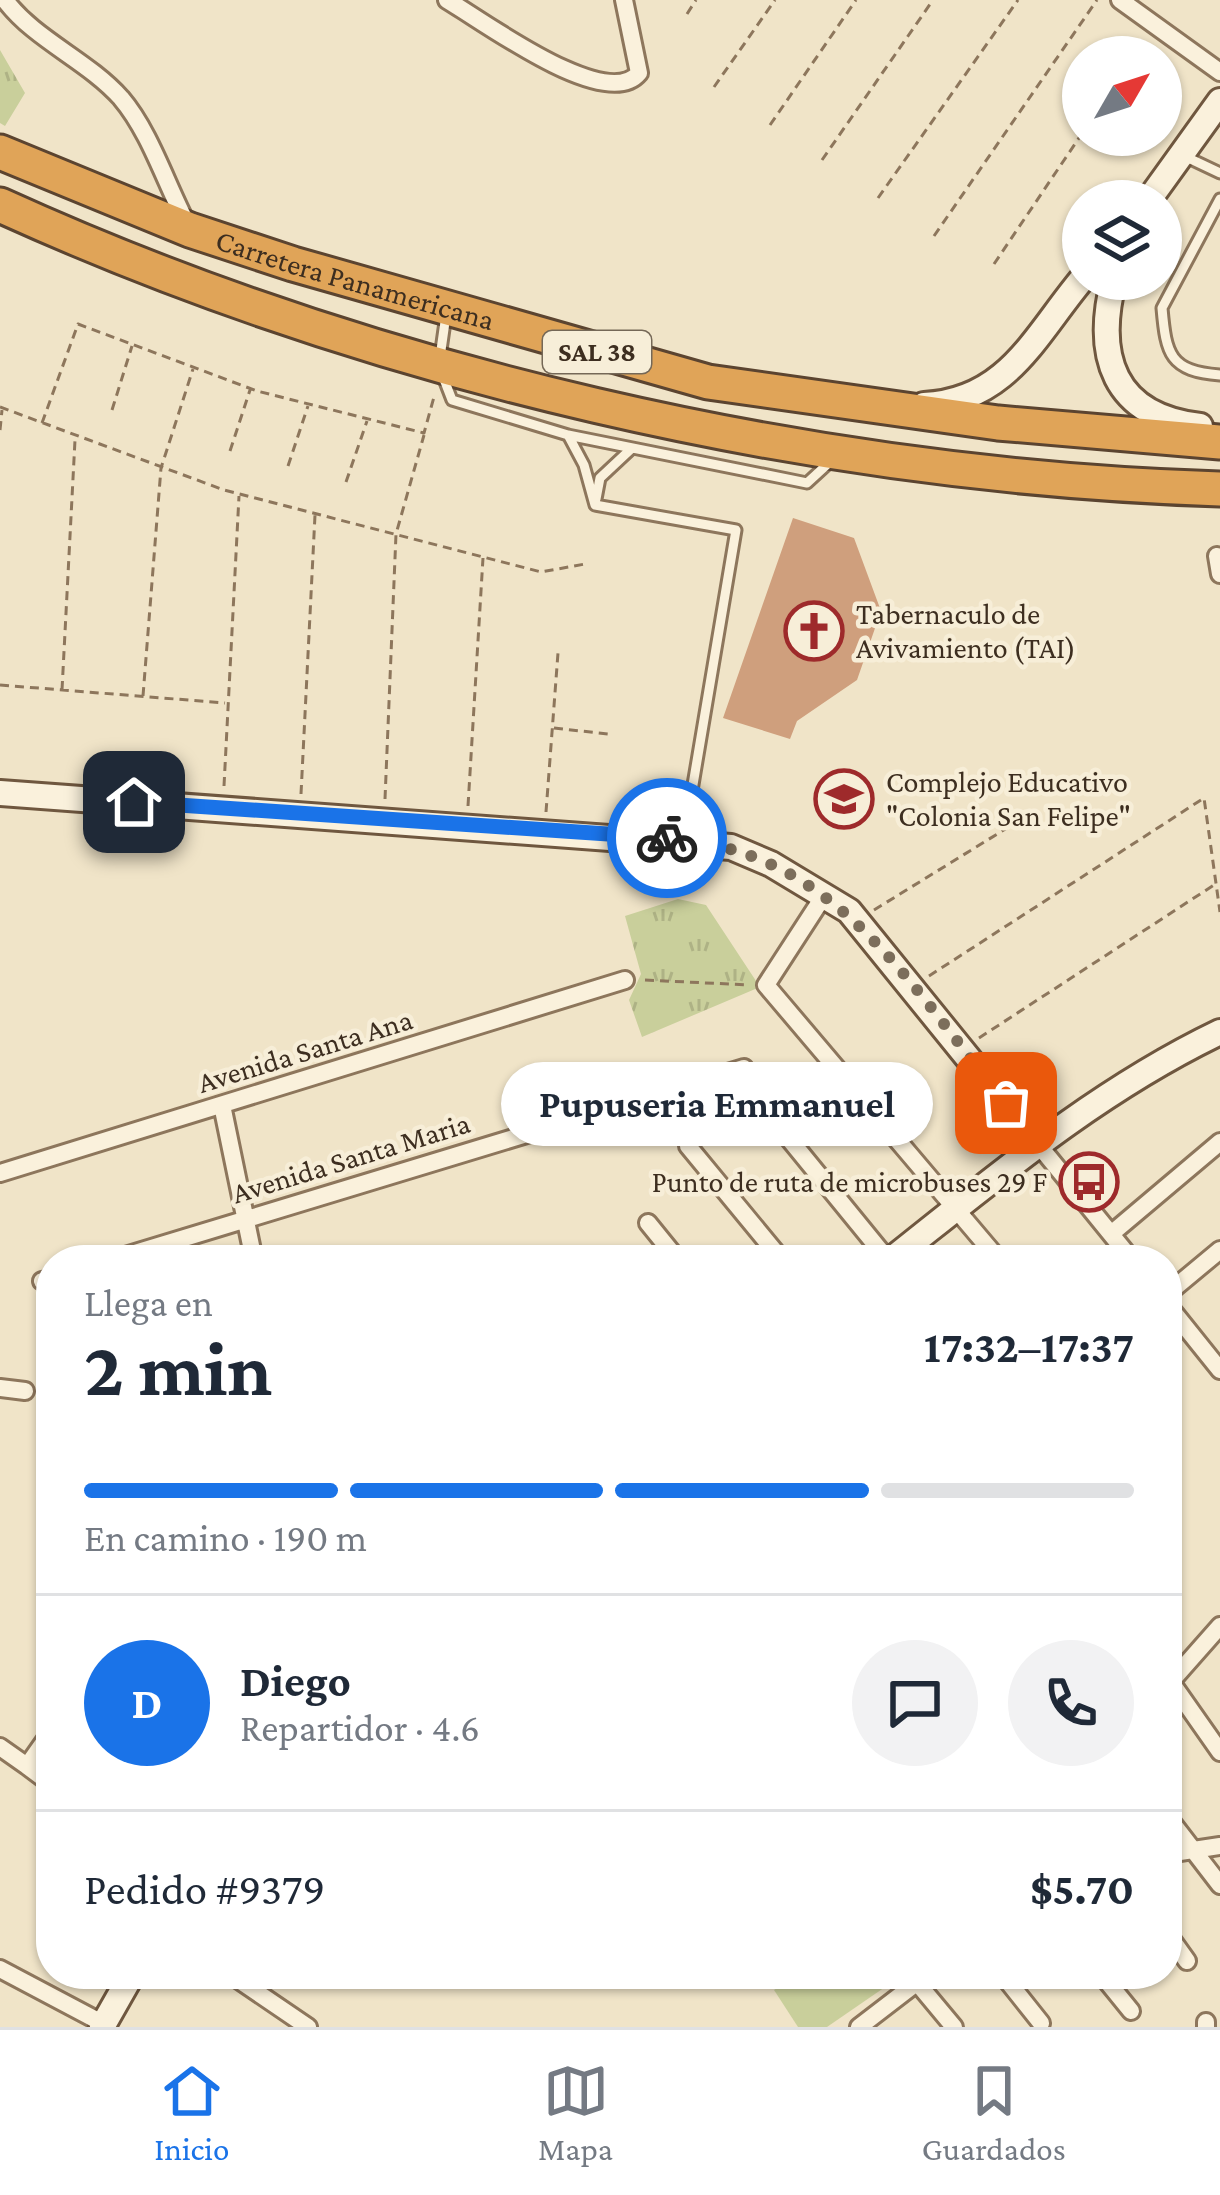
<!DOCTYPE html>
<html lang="es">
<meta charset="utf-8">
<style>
:root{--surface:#fff;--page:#f2f2f3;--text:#1f2937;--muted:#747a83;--line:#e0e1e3;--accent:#1a73e8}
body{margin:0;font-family:"Crimson Pro",serif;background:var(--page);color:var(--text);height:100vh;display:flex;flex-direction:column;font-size:45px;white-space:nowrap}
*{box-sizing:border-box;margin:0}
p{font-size:39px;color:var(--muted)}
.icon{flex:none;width:66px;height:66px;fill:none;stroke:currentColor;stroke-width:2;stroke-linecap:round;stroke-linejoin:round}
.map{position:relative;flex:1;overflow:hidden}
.sheet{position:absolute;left:36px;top:1245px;width:1146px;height:744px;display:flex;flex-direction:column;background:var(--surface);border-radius:48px;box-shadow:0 3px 9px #0004}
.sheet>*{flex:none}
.needle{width:78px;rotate:51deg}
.tools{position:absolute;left:1062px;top:36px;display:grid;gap:24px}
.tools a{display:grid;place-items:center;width:120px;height:120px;border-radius:50%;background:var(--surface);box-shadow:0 3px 9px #0004;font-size:60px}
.pin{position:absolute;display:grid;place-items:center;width:102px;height:102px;color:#fff;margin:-51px;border-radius:24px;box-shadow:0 6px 18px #0006}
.courier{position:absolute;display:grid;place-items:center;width:120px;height:120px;margin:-60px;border:9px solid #1a73e8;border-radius:50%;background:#fff;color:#222;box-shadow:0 3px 15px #0007}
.bubble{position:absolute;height:84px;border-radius:42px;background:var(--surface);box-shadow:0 3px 9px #0004;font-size:39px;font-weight:700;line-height:84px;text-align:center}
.overview em{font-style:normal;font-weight:700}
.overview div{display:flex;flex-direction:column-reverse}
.overview{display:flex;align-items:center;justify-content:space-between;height:204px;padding:0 48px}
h1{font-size:78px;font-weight:700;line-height:90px}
.bar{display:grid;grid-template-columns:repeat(4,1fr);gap:18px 12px;align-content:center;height:144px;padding:0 48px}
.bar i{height:15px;border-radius:9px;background:var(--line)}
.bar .active{background:var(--accent)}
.bar p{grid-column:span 4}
.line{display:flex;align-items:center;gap:30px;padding:0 48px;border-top:3px solid var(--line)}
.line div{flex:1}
.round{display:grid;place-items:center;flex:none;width:126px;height:126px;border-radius:63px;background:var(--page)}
.menu{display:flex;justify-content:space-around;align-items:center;height:168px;border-top:3px solid var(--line);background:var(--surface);font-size:33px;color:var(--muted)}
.menu a{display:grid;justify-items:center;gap:6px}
.menu .active{color:var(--accent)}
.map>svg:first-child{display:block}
.grass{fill:url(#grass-tufts)}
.pitch{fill:#c9cf9b}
.building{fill:#cf9f7d}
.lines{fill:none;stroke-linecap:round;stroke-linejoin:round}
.lane-casing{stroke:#8d765c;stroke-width:15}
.street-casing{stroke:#8d765c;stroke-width:22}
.secondary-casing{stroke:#6f573f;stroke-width:30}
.highway-casing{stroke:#5b4430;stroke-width:39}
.path{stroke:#8d765c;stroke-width:3;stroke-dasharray:9 6;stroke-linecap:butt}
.lane{stroke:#faf1dc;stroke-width:9}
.street{stroke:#faf1dc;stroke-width:16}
.secondary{stroke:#faf1dc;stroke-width:24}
.highway{stroke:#e0a458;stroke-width:33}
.done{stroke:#7c6e5b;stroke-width:12;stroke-dasharray:0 21.6}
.route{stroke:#1a73e8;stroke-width:15}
.labels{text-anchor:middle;stroke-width:9;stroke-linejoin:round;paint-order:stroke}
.shield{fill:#f7eed8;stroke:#756857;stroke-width:3}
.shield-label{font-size:27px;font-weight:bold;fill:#3d2e20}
.street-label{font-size:30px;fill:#3d2e20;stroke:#f7eed8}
.poi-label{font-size:30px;fill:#3d2e20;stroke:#f7eed8;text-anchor:start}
</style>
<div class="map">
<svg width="1220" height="2027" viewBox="0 0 1220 2027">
<defs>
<pattern id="grass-tufts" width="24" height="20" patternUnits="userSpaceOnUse" patternTransform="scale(3)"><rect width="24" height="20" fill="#c9cf9b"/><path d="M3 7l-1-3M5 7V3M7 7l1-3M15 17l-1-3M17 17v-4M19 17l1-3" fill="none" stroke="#aeb285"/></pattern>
</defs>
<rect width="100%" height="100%" fill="#f0e4c8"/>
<path class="grass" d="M0,50L25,93L5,126L0,123Z
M678,899L706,905L760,987L642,1037L629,1000L641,974L625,916Z"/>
<path class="pitch" d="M799,1974H904L827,2027H798L774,1990Z"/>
<path class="building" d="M793,518L854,538L881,611L857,680L797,721L790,739L723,718Z"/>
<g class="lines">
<g class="lane-casing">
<path id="lane" d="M1182,155L1220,173
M1220,199L1162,308C1166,355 1170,371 1220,375
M440,357L446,315
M442,374L452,400L568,435L807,483L832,460
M568,435L584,465L595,505
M596,499L600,478L631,449
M595,505L736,530L684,838"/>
</g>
<g class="street-casing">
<path id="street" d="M5,0C35,40 87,60 121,98C150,132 166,184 187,224
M447,0C483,21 606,113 639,73L624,0
M1120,0L1220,72
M1217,556L1220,574
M825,894L766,985L999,1260
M222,1105L254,1260
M764,1108L888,1260
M1037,1143L1132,1260
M688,1146L782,1260
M0,1173L625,980
M648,1223L678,1260
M1111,1234L1220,1142
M112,1260L744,1068
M42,1281L51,1279
M1167,1294L1220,1250
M1167,1304L1220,1370
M0,1388L25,1391
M1171,1682L1220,1752
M1167,1686L1220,1626
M51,1732L27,1766L51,1784
M0,1747L27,1766
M1167,1816L1220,1885
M1167,1854L1220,1846
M1167,1933L1187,1961
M0,1969L104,2024
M230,1974L308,2027
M1002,1974L1041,2023
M1101,1974L1131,2011
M919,1985L954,2027
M1206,2022V2027
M859,2027L928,1974"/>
</g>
<g class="secondary-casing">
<path id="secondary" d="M1148,201L1220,101
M1114,279C1094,356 1113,416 1200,426
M924,405C1008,401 1035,335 1083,278
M0,793L731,847L771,864L849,911L1037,1143
M891,1260C997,1176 1097,1091 1220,1032
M102,2027L132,1974"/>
</g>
<g class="highway-casing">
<g id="highway">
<path id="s1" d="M0,152L190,230L293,264L708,382L998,423L1220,442"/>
<path d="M0,205C371,374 812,476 1220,489"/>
</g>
</g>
<path class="path" d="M687,14L696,0
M1134,57L1144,42
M714,87L775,0
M770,125L856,0
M822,160L933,0
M878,198L1018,0
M934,236L1097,0
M994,264L1083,132
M0,407L224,490L541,572L585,564
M112,410L132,346
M42,423L78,324L257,391L424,433L434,397
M0,430L2,410
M230,451L250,390
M288,466L308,406
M346,482L367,421
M0,685L225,703
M62,690L75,440
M143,696L161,468L193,369
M554,728L608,734
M224,786L239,496
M301,794L315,515
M385,799L396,534L424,435
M468,806L483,558
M546,812L558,653
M874,910L1007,828
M929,976L1204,798L1220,912
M645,980L749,985
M979,1038L1217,883"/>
<use href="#lane" class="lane"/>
<use href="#street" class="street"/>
<use href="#secondary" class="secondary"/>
<use href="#highway" class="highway"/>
</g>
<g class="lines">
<path class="done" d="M667,838C837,850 908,984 1006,1103"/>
<path class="route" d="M134,802L667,838"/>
</g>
<defs>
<g id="church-ring" transform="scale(3)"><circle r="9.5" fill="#f7eed8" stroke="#9e2a2b" stroke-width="1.5"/><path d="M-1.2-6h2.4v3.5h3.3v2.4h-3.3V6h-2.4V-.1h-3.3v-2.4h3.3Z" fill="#9e2a2b"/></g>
<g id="university-ring" transform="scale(3)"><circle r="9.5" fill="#f7eed8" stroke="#9e2a2b" stroke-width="1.5"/><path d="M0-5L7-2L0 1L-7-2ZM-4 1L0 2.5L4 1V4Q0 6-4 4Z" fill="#9e2a2b"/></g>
<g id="bus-ring" transform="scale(3)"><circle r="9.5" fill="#f7eed8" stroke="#9e2a2b" stroke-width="1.5"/><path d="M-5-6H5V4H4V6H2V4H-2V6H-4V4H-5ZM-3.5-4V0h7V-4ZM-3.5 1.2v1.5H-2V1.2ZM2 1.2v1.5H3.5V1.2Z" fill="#9e2a2b"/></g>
</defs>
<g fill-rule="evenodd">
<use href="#church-ring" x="814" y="631"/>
<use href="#university-ring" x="844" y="799"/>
<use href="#bus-ring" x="1089" y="1182"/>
</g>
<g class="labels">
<rect class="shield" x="543" y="331" width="108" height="42" rx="9"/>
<g class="shield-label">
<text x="597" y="361">SAL 38</text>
</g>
<g class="street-label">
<text dy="10" stroke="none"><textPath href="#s1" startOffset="378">Carretera Panamericana</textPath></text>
<text transform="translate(305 1051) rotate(-17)" y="10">Avenida Santa Ana</text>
<text transform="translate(351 1158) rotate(-17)" y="10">Avenida Santa Maria</text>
</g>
<g class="poi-label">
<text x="856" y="624">Tabernaculo de<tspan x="856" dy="34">Avivamiento (TAI)</tspan></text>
<text x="886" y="792">Complejo Educativo<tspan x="886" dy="34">"Colonia San Felipe"</tspan></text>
<text x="1047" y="1192" text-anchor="end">Punto de ruta de microbuses 29 F</text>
</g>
</g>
</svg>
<div class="tools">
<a><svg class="needle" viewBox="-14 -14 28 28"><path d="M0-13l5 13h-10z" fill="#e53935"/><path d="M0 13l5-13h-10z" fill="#747a83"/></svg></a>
<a><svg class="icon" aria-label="layers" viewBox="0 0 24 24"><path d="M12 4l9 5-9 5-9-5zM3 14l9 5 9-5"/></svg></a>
</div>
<div class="pin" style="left:1006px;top:1103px;background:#ea580c"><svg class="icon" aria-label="bag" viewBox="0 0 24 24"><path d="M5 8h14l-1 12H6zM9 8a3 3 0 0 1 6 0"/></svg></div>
<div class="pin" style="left:134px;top:802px;background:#1f2937"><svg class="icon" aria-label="home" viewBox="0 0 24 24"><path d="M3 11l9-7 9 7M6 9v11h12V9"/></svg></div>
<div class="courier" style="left:667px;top:838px"><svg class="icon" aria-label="bike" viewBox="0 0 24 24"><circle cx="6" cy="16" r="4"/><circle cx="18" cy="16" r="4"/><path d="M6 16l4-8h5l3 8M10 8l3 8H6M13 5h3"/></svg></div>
<div class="bubble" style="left:501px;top:1062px;width:432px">Pupuseria Emmanuel</div>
<section class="sheet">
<div class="overview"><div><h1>2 min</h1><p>Llega en</p></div><em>17:32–17:37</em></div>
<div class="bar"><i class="active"></i><i class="active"></i><i class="active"></i><i></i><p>En camino · 190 m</p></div>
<div class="line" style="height:216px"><b class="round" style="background:var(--accent);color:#fff">D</b><div><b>Diego</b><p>Repartidor · 4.6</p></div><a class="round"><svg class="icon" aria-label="chat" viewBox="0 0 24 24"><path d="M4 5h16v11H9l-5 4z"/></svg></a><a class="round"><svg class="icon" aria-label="phone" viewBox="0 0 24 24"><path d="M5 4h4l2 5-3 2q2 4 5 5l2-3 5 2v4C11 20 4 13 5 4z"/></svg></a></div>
<div class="line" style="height:156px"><div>Pedido #9379</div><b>$5.70</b></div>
</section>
</div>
<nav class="menu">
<a class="active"><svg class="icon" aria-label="home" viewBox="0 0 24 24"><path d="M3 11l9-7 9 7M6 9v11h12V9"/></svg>Inicio</a>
<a><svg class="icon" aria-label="map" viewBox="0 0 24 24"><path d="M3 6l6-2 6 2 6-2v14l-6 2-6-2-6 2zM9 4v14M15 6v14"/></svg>Mapa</a>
<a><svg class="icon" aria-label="saved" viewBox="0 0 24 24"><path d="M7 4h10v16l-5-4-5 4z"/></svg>Guardados</a>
</nav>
